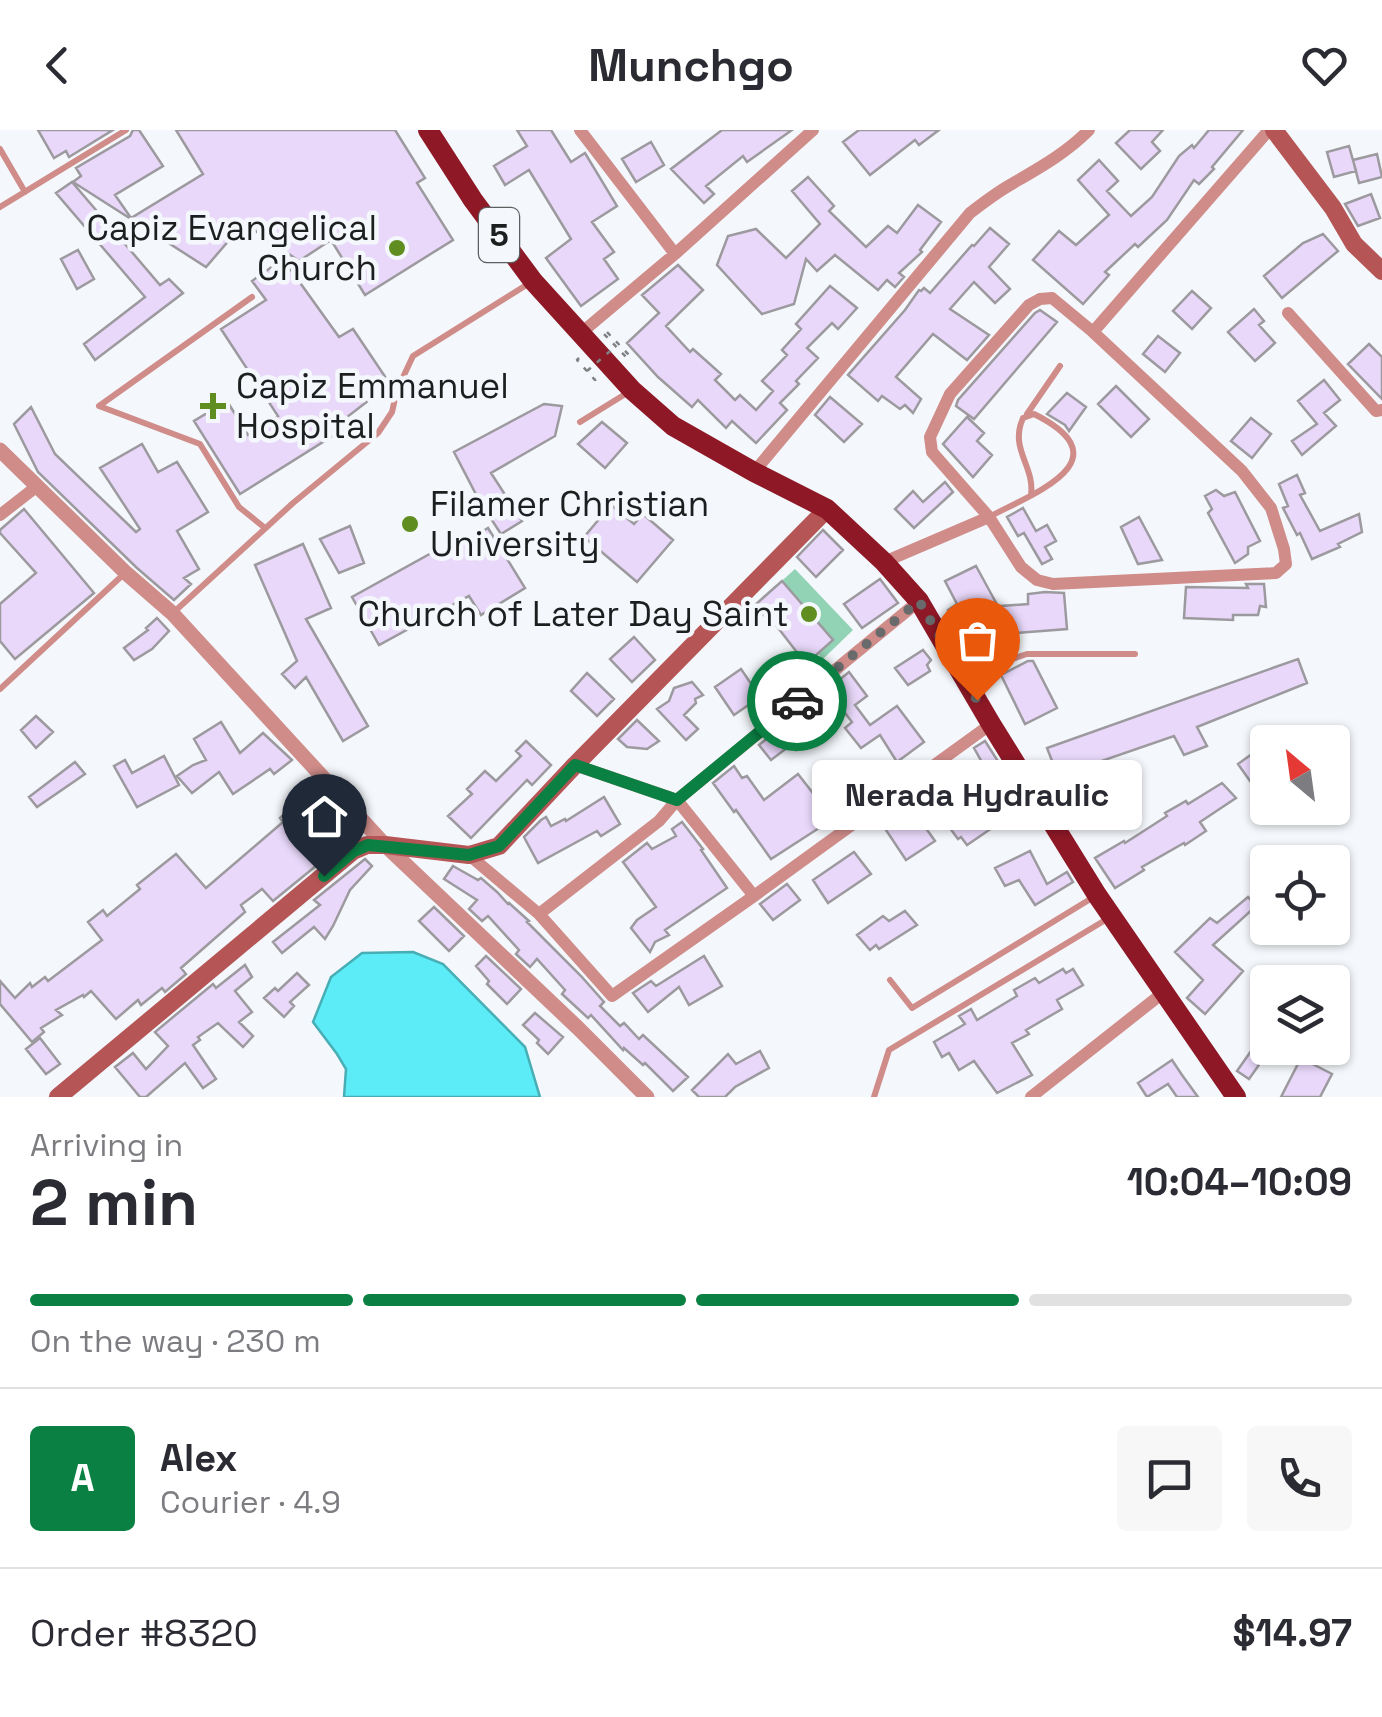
<!DOCTYPE html>
<meta charset="utf-8">
<style>
:root{--surface:#fff;--page:#f7f7f7;--text:#2b2b33;--muted:#7c7c81;--line:#e1e1e2;--accent:#0b8043}
body{margin:0;font-family:"Space Grotesk",sans-serif;background:var(--page);color:var(--text);height:100vh;display:flex;flex-direction:column;font-size:38px;white-space:nowrap}
*{box-sizing:border-box;margin:0}
p{font-size:32px;color:var(--muted)}
.icon{flex:none;width:55px;height:55px;fill:none;stroke:currentColor;stroke-width:2;stroke-linecap:round;stroke-linejoin:round}
.map{position:relative;height:967px;overflow:hidden}
.side{display:flex;flex-direction:column;background:var(--surface);flex:1}
.side>*{flex:none}
.needle{width:65px;rotate:331deg}
.tools{position:absolute;left:1250px;top:595px;display:grid;gap:20px}
.tools a{display:grid;place-items:center;width:100px;height:100px;border-radius:10px;background:var(--surface);box-shadow:0 2px 8px #0004;font-size:50px}
.pin{position:absolute;display:grid;place-items:center;width:85px;height:85px;color:#fff;margin:-102px -42px;border-radius:50% 50% 50% 0;rotate:-45deg;box-shadow:0 0 10px #0007}
.pin .icon{rotate:45deg}
.courier{position:absolute;display:grid;place-items:center;width:100px;height:100px;margin:-50px;border:8px solid #0b8043;border-radius:50%;background:#fff;color:#222;box-shadow:0 2px 12px #0007}
.bubble{position:absolute;height:70px;border-radius:10px;background:var(--surface);box-shadow:0 2px 8px #0004;font-size:32px;font-weight:800;line-height:70px;text-align:center}
.headline em{font-style:normal;font-weight:800}
.headline div{display:flex;flex-direction:column-reverse}
.headline{display:flex;align-items:center;justify-content:space-between;height:170px;padding:0 30px}
h1{font-size:65px;font-weight:800;line-height:75px}
.bar{display:grid;grid-template-columns:repeat(4,1fr);gap:15px 10px;align-content:center;height:120px;padding:0 30px}
.bar i{height:12px;border-radius:8px;background:var(--line)}
.bar .selected{background:var(--accent)}
.bar p{grid-column:span 4}
.line{display:flex;align-items:center;gap:25px;padding:0 30px;border-top:2px solid var(--line)}
.line div{flex:1}
.round{display:grid;place-items:center;flex:none;width:105px;height:105px;border-radius:10px;background:var(--page)}
header{display:flex;justify-content:space-between;align-items:center;height:130px;padding:0 30px;background:var(--surface);font-size:45px;font-weight:800}
.map>svg:first-child{display:block}
.green{fill:#92d3b5}
.water{fill:#5becf7;stroke:#48aeb6;stroke-width:2.5}
.building{fill:#e9d8fa;stroke:#9c9a9e;stroke-width:2.5}
.lines{fill:none;stroke-linecap:round;stroke-linejoin:round}
.path{stroke:#7f8183;stroke-width:2.5;stroke-dasharray:5 8;stroke-linecap:butt}
.service{stroke:#cf8c89;stroke-width:6}
.minor{stroke:#cf8c89;stroke-width:12}
.tertiary{stroke:#cf8c89;stroke-width:15}
.secondary{stroke:#b55555;stroke-width:18}
.trunk{stroke:#8e1826;stroke-width:20}
.path-bridge{stroke:#7f8183;stroke-width:2.5;stroke-dasharray:5 8;stroke-linecap:butt}
.done{stroke:#686a6c;stroke-width:10;stroke-dasharray:0 18}
.route{stroke:#0b8043;stroke-width:12}
.poi-dot{fill:#608d20;stroke:#f4f7fb;stroke-width:4}
.labels{text-anchor:middle;stroke-width:9;stroke-linejoin:round;paint-order:stroke}
.shield{fill:#f4f7fb;stroke:#5e5f61;stroke-width:2.5}
.shield-label{font-size:32px;font-weight:bold;fill:#1d1e1f}
.poi-label{font-size:35px;fill:#1d1e1f;stroke:#f4f7fb;text-anchor:end}
</style>
<header><svg class="icon" aria-label="back" viewBox="0 0 24 24"><path d="M15 5l-7 7 7 7"/></svg>Munchgo<svg class="icon" aria-label="heart" viewBox="0 0 24 24"><path d="M12 20l-8-8c-3-5 5-10 8-4 3-6 11-1 8 4z"/></svg></header>
<div class="map">
<svg width="1382" height="967" viewBox="0 0 1382 967">
<rect width="100%" height="100%" fill="#f4f7fb"/>
<path class="green" d="M795,439L853,500L823,529L764,467Z"/>
<path class="water" d="M413,822L443,834L525,917L540,967H344L346,939L337,924L313,892L331,847L362,823Z"/>
<path class="building" d="M38,0H113L69,27L66,21L54,28Z
M133,0H139L163,36L115,65L131,88L203,44L176,0H395L425,48L417,53L453,110L365,165L331,110L299,131L244,93L206,137L73,52L81,46L76,38L130,6Z
M517,0H551L571,32L585,23L617,76L592,92L614,122L604,129L618,149L581,176L546,128L571,109L529,40L505,55L494,36L527,16Z
M722,0H792L747,32L743,26L706,56L714,64L704,73L671,39Z
M859,0H939L919,15L915,10L870,45L843,12Z
M1130,0H1163L1152,12L1160,21L1141,39L1116,13Z
M1209,0H1243L1212,37L1214,39L1199,54L1194,50L1167,90L1138,117L1135,114L1105,142L1109,145L1083,174L1033,130L1059,101L1076,115L1109,85L1078,50L1099,30L1118,51L1107,61L1131,86L1152,67L1179,26L1192,15L1194,18Z
M651,12L664,35L636,52L622,29Z
M1349,16L1356,41L1334,47L1327,22Z
M1377,24L1382,47L1359,53L1353,30Z
M808,47L834,76L829,81L866,117L888,96L897,103L918,75L941,92L920,120L922,122L899,143L904,147L895,157L887,150L878,160L835,125L817,141L806,129L794,174L762,184L717,135L728,106L756,99L786,128L820,94L792,61Z
M72,52L160,155L169,149L183,163L95,230L84,214L145,167L56,63Z
M1371,64L1380,88L1358,96L1345,74Z
M990,98L1009,114L989,137L1010,159L995,173L974,152L950,179L989,205L967,230L933,204L896,247L921,269L913,283L905,275L900,279L882,266L878,271L848,245L905,180L919,160L921,161L924,158L930,163L972,115L974,116Z
M1323,104L1338,121L1282,168L1264,146L1303,113Z
M78,120L94,149L77,159L61,129Z
M283,129L339,207L353,199L390,254L338,294L342,300L240,364L194,291L227,271L248,305L278,286L221,199L266,170L252,151Z
M678,135L703,160L666,196L690,222L693,219L721,244L715,250L735,270L740,265L756,280L773,261L762,251L787,225L782,220L801,199L796,194L830,156L857,178L838,199L832,193L807,218L818,228L796,251L799,254L780,273L787,280L756,313L732,291L726,298L698,270L692,277L658,247L627,213L659,183L642,165Z
M1192,161L1211,178L1192,199L1173,181Z
M1254,179L1264,191L1259,195L1275,213L1255,231L1228,202Z
M1040,180L1057,192L974,289L956,276L958,270L1035,183Z
M1158,206L1180,223L1165,242L1143,224Z
M1369,214L1382,227V269L1348,234Z
M1324,250L1340,270L1324,283L1336,296L1302,325L1292,311L1317,294L1298,271Z
M1116,256L1149,289L1131,307L1098,274Z
M1067,263L1086,277L1069,301L1065,295L1047,284Z
M830,267L862,294L844,312L815,285Z
M544,274L562,276L555,306L491,343L522,391L501,404L480,372L454,322Z
M31,277L55,324L136,402L140,399L100,338L142,314L158,342L177,332L208,382L177,401L199,439L184,448L191,454L174,470L137,438L38,342L14,294Z
M967,287L984,303L977,311L992,325L973,347L943,314Z
M1251,288L1271,304L1252,328L1231,311Z
M602,292L627,313L605,338L578,314Z
M1297,345L1305,363L1300,365L1320,401L1359,384L1362,402L1338,414L1340,417L1312,429L1300,403L1297,405L1283,378L1288,376L1279,354Z
M945,352L953,362L914,398L895,379L913,361L923,372Z
M1216,360L1224,366L1235,362L1260,411L1248,417V424L1235,433L1208,383L1212,379L1205,366Z
M611,375L634,394L643,384L673,410L637,452L584,407Z
M1023,378L1036,401L1047,395L1056,411L1045,417L1052,429L1042,434L1024,403L1018,406L1007,387Z
M24,379L94,463L15,529L0,511V474L36,443L0,403V400Z
M1139,387L1162,430L1138,434L1121,397Z
M350,396L364,433L339,443L320,409Z
M488,398L525,458L481,485L469,466L379,515L352,467L437,420L441,427Z
M823,400L843,420L816,447L797,427Z
M303,414L331,478L306,489L368,596L343,611L306,547L295,558L282,544L297,531L255,435Z
M976,436L1000,480L962,503L948,480L957,474L945,451Z
M880,449L898,473L862,498L844,474Z
M782,451L833,510L806,534L775,494L773,496L755,475Z
M1246,454H1264L1266,477L1260,476L1258,485H1233V490L1184,488L1186,457L1248,458Z
M1045,462L1064,463L1067,499L1003,504L1001,476L1028,474V464Z
M157,488L169,501L152,519L134,530L124,518L148,500L146,498Z
M634,507L655,530L632,552L610,529Z
M923,520L931,530L927,535L930,541L908,555L895,538Z
M1298,529L1307,553L1197,597L1207,616L1184,625L1174,606L1058,646L1047,618Z
M1028,531H1033L1057,578L1025,594L1001,545Z
M741,539L760,567L734,585L715,557Z
M849,542L867,566L855,575L870,595L897,576L924,612L897,632L880,605L861,618L845,598L852,592L827,560Z
M587,543L614,569L597,586L571,561Z
M692,552L703,565L695,569L696,573L684,585L698,599L686,610L657,579L669,571L674,558Z
M808,575L825,598L796,620L792,614L771,630L759,615Z
M36,586L53,602L36,618L21,600Z
M637,590L659,611L647,619L627,617L618,609Z
M221,592L240,623L263,603L292,630L274,644L270,639L233,664L219,642L192,663L177,646L193,635L206,630L194,609Z
M526,611L551,635L532,655L527,650L471,708L448,686L472,664L467,659L485,641L496,651L521,626L516,621Z
M985,611L1008,647L999,653L1002,658L999,660L1014,683L967,715L961,707L958,709L947,694L963,684L951,663L988,643L974,618Z
M1263,616L1268,623V638L1250,651L1238,634Z
M164,626L179,655L137,677L114,636L125,630L132,643Z
M75,632L85,644L37,677L29,667Z
M734,636L742,648L747,646L764,670L798,644L833,689L771,729L736,680L734,682L713,653Z
M310,650L322,663L309,675L344,713L273,771L262,759L241,775L245,782L181,838L186,844L165,862L162,858L141,875L138,870L116,889L91,861L84,867L83,865L56,880L62,885L41,898L44,902L32,912L0,874V851L15,868L30,853L32,857L45,847L48,851L102,810L88,792L103,780L107,786L140,759L137,755L176,724L206,758L283,692L280,688L299,671L294,665Z
M1222,653L1236,668L1200,692L1206,701L1185,715L1184,713L1142,737L1144,740L1115,758L1095,728L1124,711L1125,713L1167,686L1165,683L1186,671L1188,674Z
M1090,658L1101,676L1077,691L1064,671Z
M604,667L620,694L601,706L597,701L538,733L524,707L541,690L546,687L551,696L565,689L566,691Z
M905,669L935,711L906,730L878,688Z
M682,692L703,719L701,720L727,758L665,800L669,805L655,812L650,822L631,798L637,790L656,777L623,732L647,713L652,719L676,706L672,699Z
M1030,721L1047,754L1067,742L1073,752L1035,775L1019,750L1005,756L995,738Z
M854,722L871,744L828,773L813,750Z
M365,729L372,736L350,760L333,796L325,809L314,797L282,823L273,812L320,775L314,770Z
M453,736L478,750L481,748L497,762L508,774L509,773L529,791L527,792L581,846L604,872L600,876L620,896L624,893L639,909L643,905L688,947L673,961L645,933L643,935L624,918L623,920L591,885L588,888L562,864L565,860L537,829L530,837L516,824L519,820L488,786L482,791L469,779L477,770L444,749Z
M787,754L800,770L773,790L760,774Z
M1248,767L1255,774L1253,777L1254,778L1213,815L1243,841L1205,884L1187,868L1203,850L1175,822L1210,788L1217,793Z
M434,777L464,806L449,821L419,791Z
M905,781L917,795L879,819L876,815L870,820L857,805L883,786L889,791Z
M486,826L521,859L507,874L487,854L489,851L476,836Z
M704,826L722,856L689,875L679,857L648,882L633,863L651,851L656,856Z
M245,835L252,847L235,861L252,882L239,892L253,906L243,917L218,893L198,907L200,910L193,915L216,949L203,958L185,933L146,967H140L115,937L133,923L146,939L168,916L155,902L213,854L216,858Z
M1063,839L1066,843L1073,839L1083,855L1057,870L1062,879L1026,900L1029,904L1012,913L1032,945L997,963L974,931L959,940L949,923L942,927L934,912L965,894L959,886L971,879L977,890L1017,866L1014,860L1035,848L1039,853Z
M297,843L309,855L290,872L294,876L284,887L264,868L275,858L278,861Z
M535,883L563,907L548,924L537,913L539,910L523,895Z
M1268,897V922L1249,949L1237,941Z
M40,908L60,934L46,944L26,919Z
M760,921L769,938L735,957L725,967H699L692,960L728,924L736,934Z
M1301,928L1332,944L1320,967H1281Z
M1172,930L1182,945L1198,967H1177L1168,954L1147,967L1138,953Z"/>
<g class="lines">
<path class="path" d="M607,202L630,226L627,228L604,204Z
M579,228L577,230L595,250L597,249"/>
<path class="service" d="M0,19L25,62
M0,77L126,0
M252,167L99,276L200,314L239,377L265,398
M1027,284L1060,236
M580,292L627,263
M989,387C1034,363 1126,330 1034,284L1023,288C1009,319 1035,336 1031,365
M174,482L293,373L378,303L392,282L397,260L413,226L528,154
M964,545L1027,524H1135
M0,559L125,443
M890,850L912,878L1092,768
M874,967L889,920L1107,789"/>
<path class="minor" d="M580,0L675,124
M1052,168L1093,202L1242,341L1271,378L1284,419L1286,434L1276,443L1053,454L1037,450L1021,437L989,387L932,322L930,307L950,264L1029,175L1040,169Z
M1288,183L1376,281L1382,280
M1093,202L1269,0
M581,203L675,124L813,0
M754,342L970,83C983,73 996,63 1010,55C1039,38 1065,24 1089,0
M0,385L36,357
M884,432L989,387
M575,635L677,670L754,766
M469,725L539,784L612,866L754,766L991,594
M539,784L659,691L677,670L919,471
M1031,967L1164,862"/>
<path class="tertiary" d="M0,320L126,443L172,483L385,715L578,898L647,967"/>
<path class="secondary" d="M1274,0L1333,78L1354,114L1382,141
M58,967L353,721L367,715H385L469,725L499,716L575,635L827,379"/>
<path class="trunk" d="M428,0L473,70L533,151L632,260L673,296L754,342L827,379L884,432L919,471L991,594L1097,765L1236,967"/>
<path class="path-bridge" d="M587,241L616,216"/>
</g>
<g class="lines">
<path class="done" d="M797,571L919,471L977,570"/>
<path class="route" d="M324,746L354,721L368,715L469,725L499,716L575,635L677,670L797,571"/>
</g>
<g class="poi-dot">
<circle cx="397" cy="118" r="10"/>
<path d="M208 261h10v10h10v10h-10v10h-10v-10h-10v-10h10z"/>
<circle cx="410" cy="394" r="10"/>
<circle cx="809" cy="484" r="10"/>
</g>
<g class="labels">
<rect class="shield" x="479" y="78" width="40" height="54" rx="8"/>
<g class="shield-label">
<text x="499" y="116">5</text>
</g>
<g class="poi-label">
<text x="377" y="110">Capiz Evangelical<tspan x="377" dy="40">Church</tspan></text>
<text x="236" y="268" text-anchor="start">Capiz Emmanuel<tspan x="236" dy="40">Hospital</tspan></text>
<text x="430" y="386" text-anchor="start">Filamer Christian<tspan x="430" dy="40">University</tspan></text>
<text x="789" y="496">Church of Later Day Saint</text>
</g>
</g>
</svg>
<div class="tools">
<a><svg class="needle" viewBox="-14 -14 28 28"><path d="M0-13l5 13h-10z" fill="#e53935"/><path d="M0 13l5-13h-10z" fill="#7c7c81"/></svg></a>
<a><svg class="icon" aria-label="locate" viewBox="0 0 24 24"><circle cx="12" cy="12" r="6"/><path d="M12 2v4M12 18v4M2 12h4M18 12h4"/></svg></a>
<a><svg class="icon" aria-label="layers" viewBox="0 0 24 24"><path d="M12 4l9 5-9 5-9-5zM3 14l9 5 9-5"/></svg></a>
</div>
<div class="pin" style="left:977px;top:570px;background:#ea580c"><svg class="icon" aria-label="bag" viewBox="0 0 24 24"><path d="M5 8h14l-1 12H6zM9 8a3 3 0 0 1 6 0"/></svg></div>
<div class="pin" style="left:324px;top:746px;background:#1f2937"><svg class="icon" aria-label="home" viewBox="0 0 24 24"><path d="M3 11l9-7 9 7M6 9v11h12V9"/></svg></div>
<div class="courier" style="left:797px;top:571px"><svg class="icon" aria-label="car" viewBox="0 0 24 24"><path d="M5 17H2v-5l4-1 3-4h7l3 4 3 1v5h-3M9 17h6M6 11h13"/><circle cx="7" cy="17" r="2"/><circle cx="17" cy="17" r="2"/></svg></div>
<div class="bubble" style="left:812px;top:630px;width:330px">Nerada Hydraulic</div>
</div>
<section class="side">
<div class="headline"><div><h1>2 min</h1><p>Arriving in</p></div><em>10:04–10:09</em></div>
<div class="bar"><i class="selected"></i><i class="selected"></i><i class="selected"></i><i></i><p>On the way · 230 m</p></div>
<div class="line" style="height:180px"><b class="round" style="background:var(--accent);color:#fff">A</b><div><b>Alex</b><p>Courier · 4.9</p></div><a class="round"><svg class="icon" aria-label="chat" viewBox="0 0 24 24"><path d="M4 5h16v11H9l-5 4z"/></svg></a><a class="round"><svg class="icon" aria-label="phone" viewBox="0 0 24 24"><path d="M5 4h4l2 5-3 2q2 4 5 5l2-3 5 2v4C11 20 4 13 5 4z"/></svg></a></div>
<div class="line" style="height:130px"><div>Order #8320</div><b>$14.97</b></div>
</section>
